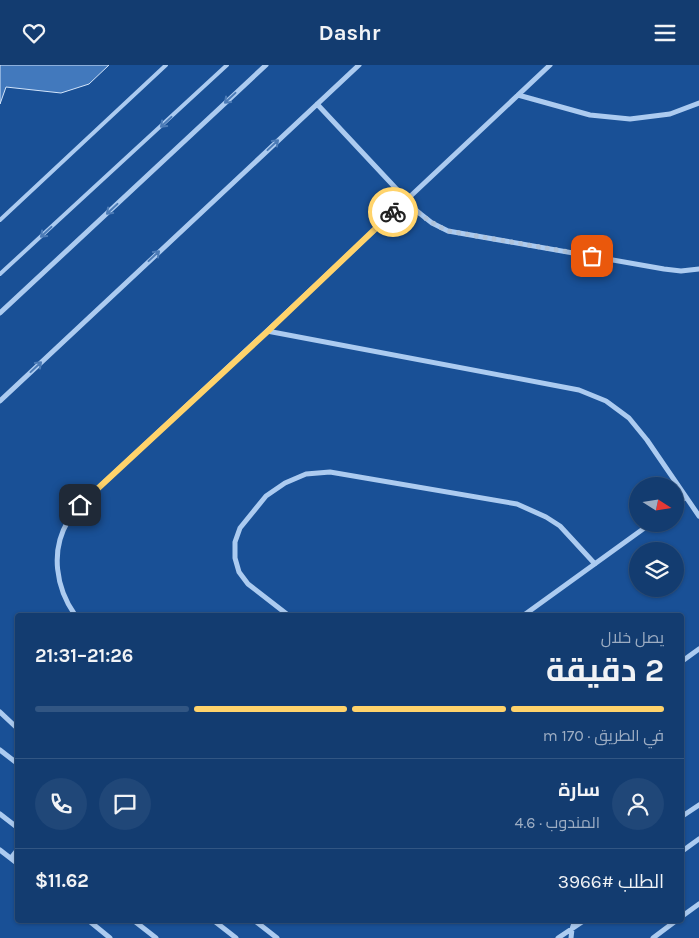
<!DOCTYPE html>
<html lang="ar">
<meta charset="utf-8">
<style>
:root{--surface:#133c70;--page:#204778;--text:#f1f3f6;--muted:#9dadc3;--line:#325683;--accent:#ffd36b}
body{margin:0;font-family:Karla,Cairo,sans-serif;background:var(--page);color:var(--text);direction:rtl;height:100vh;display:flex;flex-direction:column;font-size:19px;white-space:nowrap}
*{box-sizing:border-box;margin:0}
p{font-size:16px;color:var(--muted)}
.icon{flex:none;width:28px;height:28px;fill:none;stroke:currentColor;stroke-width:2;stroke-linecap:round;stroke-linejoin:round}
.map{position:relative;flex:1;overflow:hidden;direction:ltr}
.side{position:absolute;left:15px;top:548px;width:669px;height:310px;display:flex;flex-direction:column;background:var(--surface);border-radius:5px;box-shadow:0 1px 4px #0004,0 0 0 1px var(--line);direction:rtl}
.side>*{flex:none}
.needle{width:32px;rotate:102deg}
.fabs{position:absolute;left:629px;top:412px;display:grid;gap:10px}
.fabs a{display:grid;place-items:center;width:55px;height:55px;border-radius:50%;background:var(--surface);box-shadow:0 1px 4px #0004,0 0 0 1px var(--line);font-size:25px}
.pin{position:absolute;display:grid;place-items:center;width:42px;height:42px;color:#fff;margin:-21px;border-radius:10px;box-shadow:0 2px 8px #0006}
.courier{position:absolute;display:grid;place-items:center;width:50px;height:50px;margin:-25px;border:4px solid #ffd36b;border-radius:50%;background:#fff;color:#222;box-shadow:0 1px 6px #0007}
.head em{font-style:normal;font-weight:700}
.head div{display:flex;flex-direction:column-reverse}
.head{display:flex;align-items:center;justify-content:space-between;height:85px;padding:0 20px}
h1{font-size:32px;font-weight:700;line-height:38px}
.bar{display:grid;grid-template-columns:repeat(4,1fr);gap:8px 5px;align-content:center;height:60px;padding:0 20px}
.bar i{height:6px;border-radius:4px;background:var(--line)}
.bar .selected{background:var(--accent)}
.bar p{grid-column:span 4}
.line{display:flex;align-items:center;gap:12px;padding:0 20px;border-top:1px solid var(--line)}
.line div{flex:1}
.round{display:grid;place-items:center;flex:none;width:52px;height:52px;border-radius:26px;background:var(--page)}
header{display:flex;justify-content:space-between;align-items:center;height:65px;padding:0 20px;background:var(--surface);font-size:22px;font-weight:700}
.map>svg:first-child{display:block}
.building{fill:#4279bd;stroke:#d3e5fb}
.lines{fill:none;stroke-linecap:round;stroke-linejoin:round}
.lane{stroke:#accbf0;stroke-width:4}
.street{stroke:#accbf0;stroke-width:5}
.oneway{stroke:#4c7bb6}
.done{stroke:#aec2da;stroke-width:5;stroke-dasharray:0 9}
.route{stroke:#ffd36b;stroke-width:6}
</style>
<header><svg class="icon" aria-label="menu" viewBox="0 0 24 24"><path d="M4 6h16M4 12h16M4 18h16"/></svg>Dashr<svg class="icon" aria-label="heart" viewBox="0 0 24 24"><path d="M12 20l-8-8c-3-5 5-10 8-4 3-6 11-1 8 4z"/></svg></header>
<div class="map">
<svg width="699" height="873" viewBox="0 0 699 873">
<rect width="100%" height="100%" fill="#195096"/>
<path class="building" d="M0,0H109L89,19L61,28L6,22L0,39Z"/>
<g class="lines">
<path class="lane" d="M0,155L166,0
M0,209L227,0"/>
<path class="street" d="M518,30L590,50L630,54L670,49L699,38
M317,39L418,147L432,158L448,166L664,204L681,206L699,204
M0,248L266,0
M267,266L579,325L606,336L629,353L647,375L699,451
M0,336L359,0
M675,440L686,432
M75,550C56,523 50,486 68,456C71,450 76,445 80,440L267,266L550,0
M288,550L248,519L239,507L235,493V477L240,463L266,431L285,418L306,409L330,407L517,439L546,452L560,461L595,499
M524,550L650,459
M681,597L699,584
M0,647L18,664
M0,685L18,699
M0,749L18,763
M681,752L699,740
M0,785L18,799
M681,787L699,774
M11,793L18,784
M681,852L699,839
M88,855L110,873
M133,855L156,873
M213,855L236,873
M254,855L277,873
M558,873L585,855
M571,873L572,864L575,855
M653,873L677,855"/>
</g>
<defs><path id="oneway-shaft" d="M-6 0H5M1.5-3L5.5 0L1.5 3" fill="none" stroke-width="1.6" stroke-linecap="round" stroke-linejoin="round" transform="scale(1.25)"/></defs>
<g class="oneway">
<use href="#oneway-shaft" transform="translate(230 33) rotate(137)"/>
<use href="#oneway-shaft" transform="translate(166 57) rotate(137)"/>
<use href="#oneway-shaft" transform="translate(273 80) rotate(-43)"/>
<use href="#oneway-shaft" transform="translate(112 144) rotate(137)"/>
<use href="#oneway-shaft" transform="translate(46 167) rotate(137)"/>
<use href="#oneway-shaft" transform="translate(154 191) rotate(-43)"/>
<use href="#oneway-shaft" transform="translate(36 302) rotate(-43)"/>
</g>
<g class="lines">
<path class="done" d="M393,147L406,135C420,150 429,157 448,166L592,191"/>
<path class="route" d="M80,440L268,266L393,147"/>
</g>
</svg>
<div class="fabs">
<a><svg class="needle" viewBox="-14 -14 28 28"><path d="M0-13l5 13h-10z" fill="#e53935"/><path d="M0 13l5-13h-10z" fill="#9dadc3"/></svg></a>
<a><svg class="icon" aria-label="layers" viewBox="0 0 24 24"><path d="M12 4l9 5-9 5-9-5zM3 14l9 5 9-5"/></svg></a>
</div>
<div class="pin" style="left:592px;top:191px;background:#ea580c"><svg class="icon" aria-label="bag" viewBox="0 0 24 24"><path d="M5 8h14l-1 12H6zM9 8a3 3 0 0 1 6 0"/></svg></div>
<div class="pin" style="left:80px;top:440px;background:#1f2937"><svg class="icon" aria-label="home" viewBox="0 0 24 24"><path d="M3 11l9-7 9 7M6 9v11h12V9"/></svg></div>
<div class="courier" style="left:393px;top:147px"><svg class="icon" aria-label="bike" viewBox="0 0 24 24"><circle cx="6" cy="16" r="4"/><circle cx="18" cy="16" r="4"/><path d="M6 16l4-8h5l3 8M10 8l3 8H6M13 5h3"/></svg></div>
<section class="side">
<div class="head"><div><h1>2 دقيقة</h1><p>يصل خلال</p></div><em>21:26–21:31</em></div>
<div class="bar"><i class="selected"></i><i class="selected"></i><i class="selected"></i><i></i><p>في الطريق · 170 m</p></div>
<div class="line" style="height:90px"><a class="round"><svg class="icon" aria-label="person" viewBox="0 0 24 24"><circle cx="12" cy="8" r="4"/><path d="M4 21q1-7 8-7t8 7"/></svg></a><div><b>سارة</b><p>المندوب · 4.6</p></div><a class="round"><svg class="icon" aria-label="chat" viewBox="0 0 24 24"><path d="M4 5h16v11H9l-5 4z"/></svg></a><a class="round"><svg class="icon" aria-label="phone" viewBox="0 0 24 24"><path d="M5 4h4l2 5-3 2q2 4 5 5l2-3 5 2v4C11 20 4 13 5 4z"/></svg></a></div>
<div class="line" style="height:65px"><div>الطلب #3966</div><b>$11.62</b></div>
</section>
</div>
